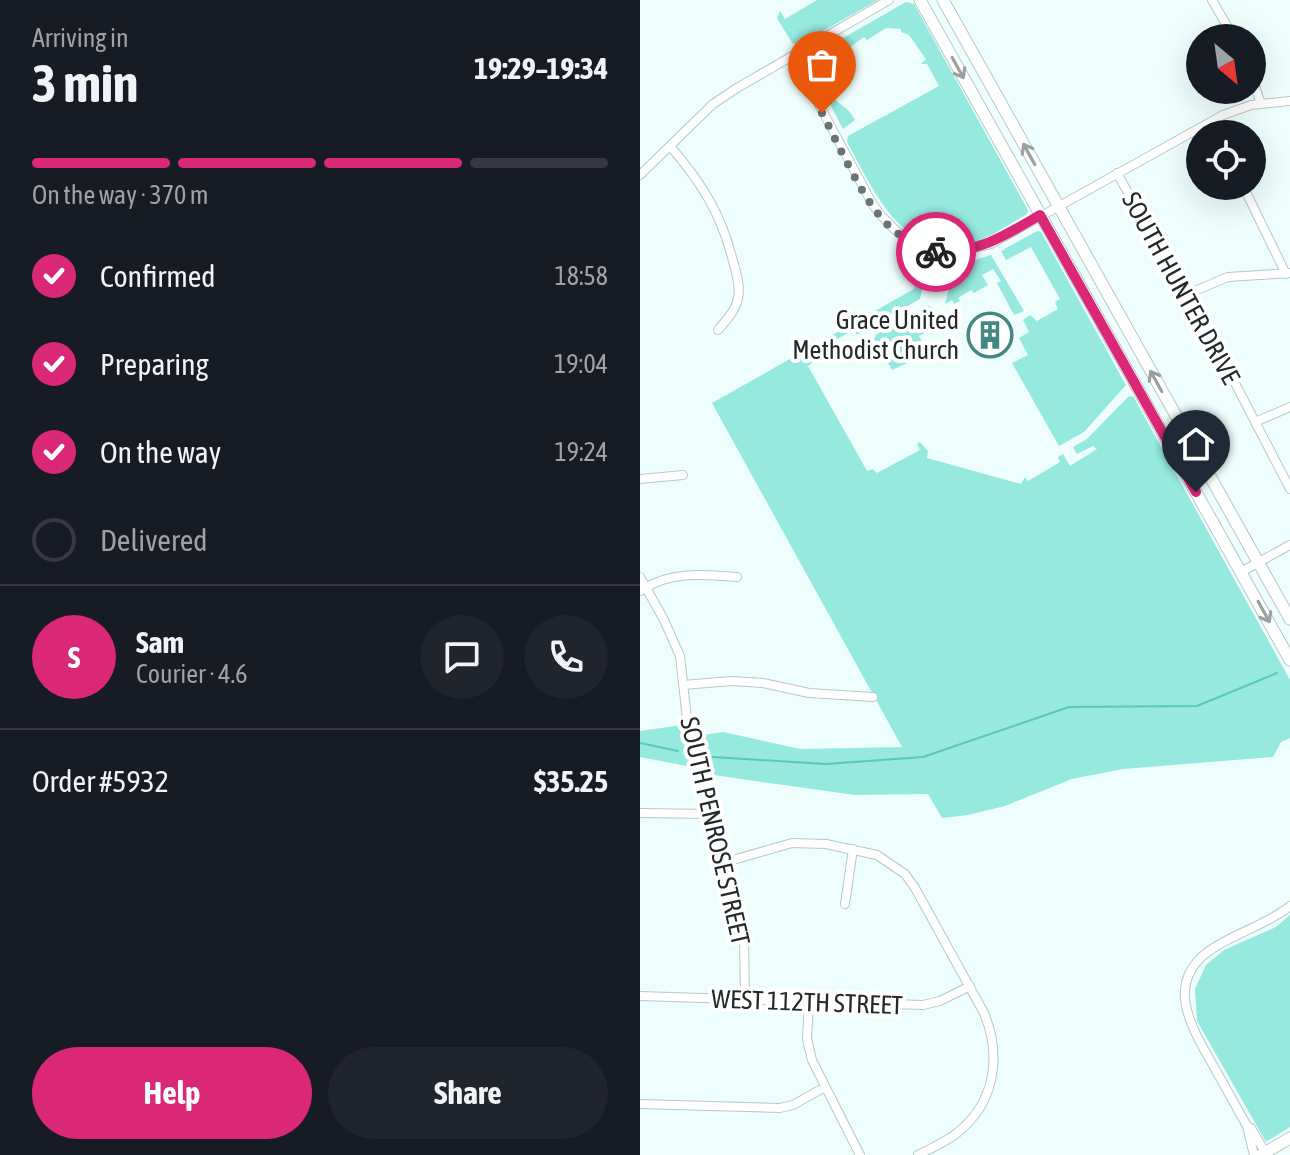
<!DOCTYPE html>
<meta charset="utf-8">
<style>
:root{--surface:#171b24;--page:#20242c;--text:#f1f3f6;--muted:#9ea1a6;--line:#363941;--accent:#db2777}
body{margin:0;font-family:"Asap Condensed",sans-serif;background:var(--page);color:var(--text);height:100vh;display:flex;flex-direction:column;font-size:30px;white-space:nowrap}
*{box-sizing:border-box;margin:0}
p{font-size:26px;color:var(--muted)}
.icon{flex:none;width:44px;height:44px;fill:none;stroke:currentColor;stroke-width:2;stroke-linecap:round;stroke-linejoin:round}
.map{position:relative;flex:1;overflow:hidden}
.panel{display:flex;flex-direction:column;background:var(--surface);width:640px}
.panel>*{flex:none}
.needle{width:52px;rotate:151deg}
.buttons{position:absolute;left:546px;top:24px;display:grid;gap:16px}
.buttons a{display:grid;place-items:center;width:80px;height:80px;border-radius:50%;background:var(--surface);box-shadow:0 8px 32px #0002;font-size:40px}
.pin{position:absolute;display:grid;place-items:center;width:68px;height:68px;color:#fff;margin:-82px -34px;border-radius:50% 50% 50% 0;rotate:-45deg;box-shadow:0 0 8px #0007}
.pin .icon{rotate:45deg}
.courier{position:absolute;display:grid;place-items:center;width:80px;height:80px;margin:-40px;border:6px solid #db2777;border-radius:50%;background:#fff;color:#222;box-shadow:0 2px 10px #0007}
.overview em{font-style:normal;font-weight:700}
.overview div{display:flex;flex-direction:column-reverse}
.overview{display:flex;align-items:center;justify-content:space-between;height:136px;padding:0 32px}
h1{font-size:52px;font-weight:700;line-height:60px}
.bar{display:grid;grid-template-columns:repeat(4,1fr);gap:12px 8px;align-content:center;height:96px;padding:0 32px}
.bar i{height:10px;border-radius:6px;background:var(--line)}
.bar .on{background:var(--accent)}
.bar p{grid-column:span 4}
.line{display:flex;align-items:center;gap:20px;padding:0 32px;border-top:2px solid var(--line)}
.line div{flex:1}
.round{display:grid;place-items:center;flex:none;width:84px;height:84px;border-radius:42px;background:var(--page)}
ol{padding:0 32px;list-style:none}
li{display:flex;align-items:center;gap:24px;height:88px}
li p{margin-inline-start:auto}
li .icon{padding:8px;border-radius:50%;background:var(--accent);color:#fff;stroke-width:4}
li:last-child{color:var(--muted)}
li i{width:44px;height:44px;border:4px solid var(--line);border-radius:50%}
.action{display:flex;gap:16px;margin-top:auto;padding:16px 32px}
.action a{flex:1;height:92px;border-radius:48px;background:var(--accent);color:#fff;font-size:32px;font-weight:700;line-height:92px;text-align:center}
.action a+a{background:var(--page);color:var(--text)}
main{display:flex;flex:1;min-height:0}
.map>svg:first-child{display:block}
.green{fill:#95e9df}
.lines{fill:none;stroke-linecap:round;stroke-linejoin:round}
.stream{stroke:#58c8bd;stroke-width:2}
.minor-casing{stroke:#b8c8c6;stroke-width:10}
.secondary-casing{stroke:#b8c8c6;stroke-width:13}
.minor{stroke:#fff;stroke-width:8}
.secondary{stroke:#fff;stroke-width:11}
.oneway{stroke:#9c9f9f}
.done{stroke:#6a7473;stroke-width:8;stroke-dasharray:0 14.4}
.route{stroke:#db2777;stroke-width:10}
.labels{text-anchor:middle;stroke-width:8;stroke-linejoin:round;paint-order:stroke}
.street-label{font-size:26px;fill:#242a29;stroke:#fff}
.poi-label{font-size:26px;fill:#242a29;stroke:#fff;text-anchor:end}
</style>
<main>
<section class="panel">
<div class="overview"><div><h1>3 min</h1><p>Arriving in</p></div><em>19:29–19:34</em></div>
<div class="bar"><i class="on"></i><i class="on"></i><i class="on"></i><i></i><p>On the way · 370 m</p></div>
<ol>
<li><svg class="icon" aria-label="check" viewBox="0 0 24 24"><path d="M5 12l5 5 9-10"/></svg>Confirmed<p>18:58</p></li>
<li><svg class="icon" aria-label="check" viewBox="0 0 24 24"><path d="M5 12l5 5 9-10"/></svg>Preparing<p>19:04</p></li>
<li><svg class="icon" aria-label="check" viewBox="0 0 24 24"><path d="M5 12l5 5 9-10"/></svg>On the way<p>19:24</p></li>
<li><i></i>Delivered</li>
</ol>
<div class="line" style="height:144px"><b class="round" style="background:var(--accent);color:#fff">S</b><div><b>Sam</b><p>Courier · 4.6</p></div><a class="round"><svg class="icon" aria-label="chat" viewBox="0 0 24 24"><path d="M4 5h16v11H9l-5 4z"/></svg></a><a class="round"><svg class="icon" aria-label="phone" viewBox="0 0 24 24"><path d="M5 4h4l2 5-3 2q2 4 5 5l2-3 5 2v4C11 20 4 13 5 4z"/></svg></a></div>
<div class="line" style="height:104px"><div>Order #5932</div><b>$35.25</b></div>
<div class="action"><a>Help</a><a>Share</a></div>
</section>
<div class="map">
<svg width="650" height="1155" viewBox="0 0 650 1155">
<rect width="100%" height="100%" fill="#edfefc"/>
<path class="green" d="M177,0H238L158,45L152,43L137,18L140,11L145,19Z
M266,2L274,4L388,210L387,214C371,223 355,235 338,241C264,266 235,192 207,142L208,136L299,86L287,64H281L286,59L269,35L261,32V29L246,28L227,40L224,37L201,54L189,53L181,58L178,71L193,98L209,111L215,120L203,129L168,62V58Z
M397,231L401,232L486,385L444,432L419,446L372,363L388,355L379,338L389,332L383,320L390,315L397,321L418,309L415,302L420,299L391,247L366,260L361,251Z
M351,255L384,311L374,315L357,283L361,281L353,269L342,275L348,285L334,293L331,290L318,298L320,301L314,304L312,300L305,304L309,288L300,285L298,282L302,262L335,260Z
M281,258L288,260L280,299L217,335L213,330L169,355L173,362L168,366L227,471L233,469L237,473L280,450L277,444L280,442L288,451L287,458L381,484L385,477L388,481L420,462L418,457L423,454L430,466L457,449L453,446L437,454L433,447L447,439L488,397L493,396L650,680V738L641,742L633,757L483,769L432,779L365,806L328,815L302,818L288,794L215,795L66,774L56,736L83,732L160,749L262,747L72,403L274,289Z
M288,306L295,309L303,323L279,336L290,358L282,356L252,370L234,339L237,334Z
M42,725L52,767L0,757V731Z
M650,915V1127L626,1142L557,1021L555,989L566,965L584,950L636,927Z"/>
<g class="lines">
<path class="stream" d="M0,743L38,751
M73,757L186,764L283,757L429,707L557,706L637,673"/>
<g class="minor-casing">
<path id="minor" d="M572,0L594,38
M153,56L233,205C267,251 298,259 351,244L583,115L611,105L650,101
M612,78L621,104
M30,146C61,182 81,213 93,261C96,272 101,287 98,298C96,311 86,320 78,330
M477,173L595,383L650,489
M0,175L73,104L97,88L249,0
M603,186L646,274
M545,295L588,277L650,273
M615,422L650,407
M0,479L43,475
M601,572L650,545
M0,577L24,620L40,656L49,737L85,858L104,940L105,1000
M0,591C29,571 63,574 97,577
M43,685L92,681L123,683L169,693L233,697
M0,813L70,814
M86,862L152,843L186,844L237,855L265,874L275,888L344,1013C362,1056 355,1103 317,1133C306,1142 291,1148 278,1155
M205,904L213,849
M0,996L283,1005L300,1001L330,986
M169,1002L167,1039L172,1060L220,1155
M0,1104L140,1108L153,1105L185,1087
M607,1126L614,1155
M625,1152L611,1128L607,1126C596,1106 585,1087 574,1067C553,1030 523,984 569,951C594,933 625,926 650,906"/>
</g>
<g class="secondary-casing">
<path id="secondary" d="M280,0L650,660
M303,0L650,619
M621,1155L650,1138"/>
</g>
<use href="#minor" class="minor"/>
<use href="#secondary" class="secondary"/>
</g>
<defs><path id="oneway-shaft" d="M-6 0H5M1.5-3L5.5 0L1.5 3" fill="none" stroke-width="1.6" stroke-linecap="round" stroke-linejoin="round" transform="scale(2)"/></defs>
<g class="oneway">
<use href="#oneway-shaft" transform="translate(318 68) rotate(61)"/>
<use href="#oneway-shaft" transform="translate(389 154) rotate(-119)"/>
<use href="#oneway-shaft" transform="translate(516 381) rotate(-119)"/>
<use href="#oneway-shaft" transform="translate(624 612) rotate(61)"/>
</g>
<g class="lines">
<path class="done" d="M182,113C199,145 222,199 247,224C261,238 278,246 296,252"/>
<path class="route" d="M296,252C340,252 363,237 400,215L556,492"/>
</g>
<defs>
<g id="building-ring" transform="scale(2.3)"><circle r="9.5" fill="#fff" stroke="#428881" stroke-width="1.5"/><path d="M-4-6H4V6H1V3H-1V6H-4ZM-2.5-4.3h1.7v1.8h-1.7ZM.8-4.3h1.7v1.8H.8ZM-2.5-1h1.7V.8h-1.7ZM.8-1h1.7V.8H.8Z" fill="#428881"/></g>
</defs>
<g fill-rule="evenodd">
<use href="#building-ring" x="350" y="335"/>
</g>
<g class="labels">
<g class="street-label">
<text transform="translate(541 288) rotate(61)" y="9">SOUTH HUNTER DRIVE</text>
<text transform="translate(75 831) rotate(77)" y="9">SOUTH PENROSE STREET</text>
<text transform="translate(167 1002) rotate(2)" y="9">WEST 112TH STREET</text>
</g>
<g class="poi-label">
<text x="319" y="329">Grace United<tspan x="319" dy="30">Methodist Church</tspan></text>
</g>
</g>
</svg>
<div class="buttons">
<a><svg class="needle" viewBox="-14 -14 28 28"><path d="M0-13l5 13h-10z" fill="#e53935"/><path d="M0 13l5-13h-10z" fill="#9ea1a6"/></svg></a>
<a><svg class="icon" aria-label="locate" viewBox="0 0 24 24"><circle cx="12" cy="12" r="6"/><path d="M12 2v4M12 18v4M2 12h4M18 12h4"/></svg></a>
</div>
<div class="pin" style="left:182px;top:113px;background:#ea580c"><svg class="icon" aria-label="bag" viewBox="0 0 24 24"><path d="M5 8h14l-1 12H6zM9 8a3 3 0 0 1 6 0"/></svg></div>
<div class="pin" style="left:556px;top:492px;background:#1f2937"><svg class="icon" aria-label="home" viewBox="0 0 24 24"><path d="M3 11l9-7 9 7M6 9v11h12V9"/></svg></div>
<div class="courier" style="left:296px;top:252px"><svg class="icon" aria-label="bike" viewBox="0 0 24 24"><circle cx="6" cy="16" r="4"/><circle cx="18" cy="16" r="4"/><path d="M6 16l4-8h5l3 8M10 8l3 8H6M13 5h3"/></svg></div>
</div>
</main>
